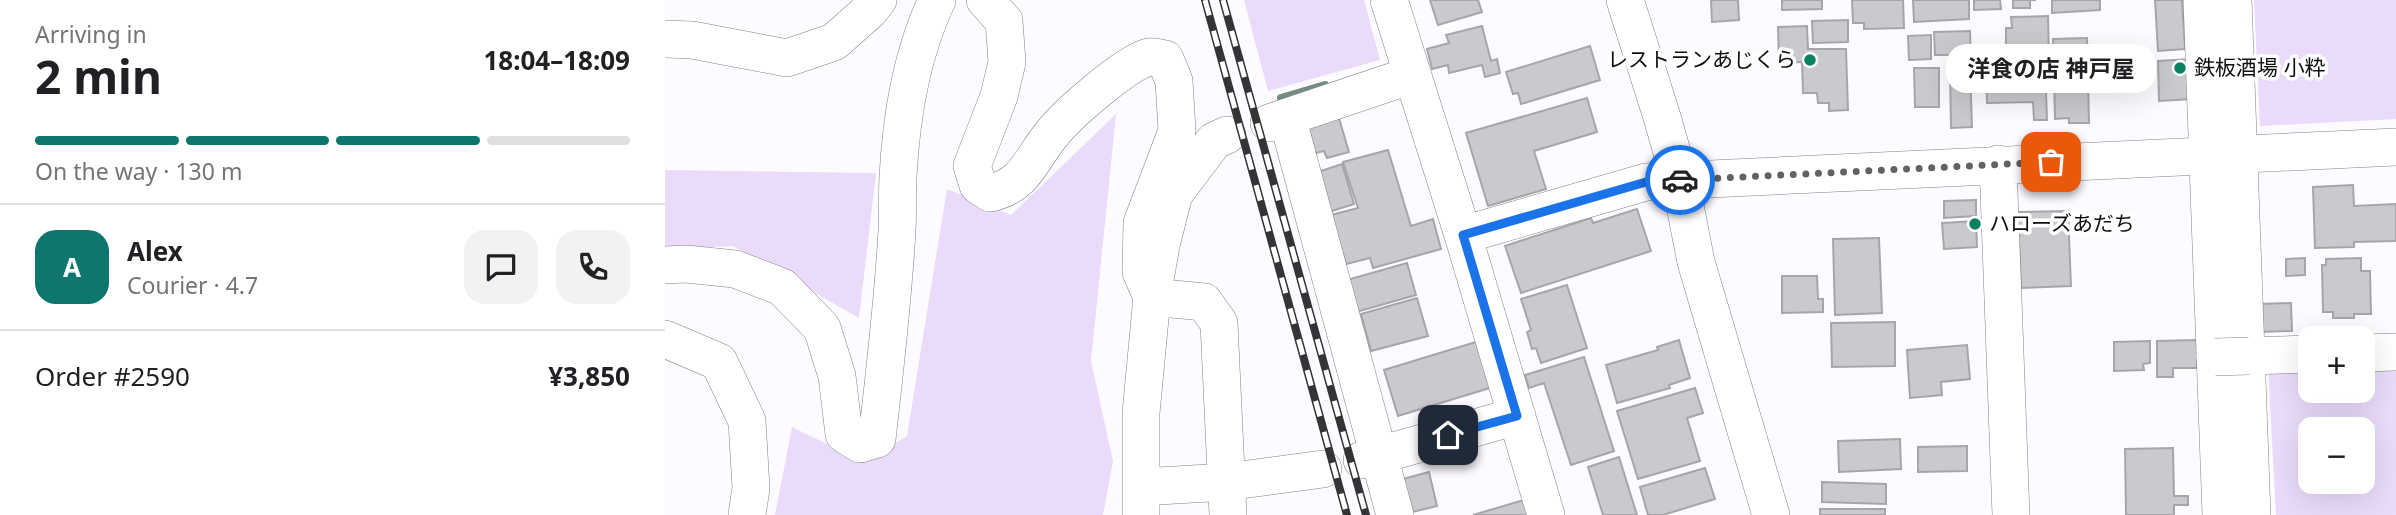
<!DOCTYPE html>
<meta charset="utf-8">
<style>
:root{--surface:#fff;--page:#f2f2f2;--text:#202124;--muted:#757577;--line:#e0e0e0;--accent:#0f766e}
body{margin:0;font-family:"Noto Sans","Noto Sans JP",sans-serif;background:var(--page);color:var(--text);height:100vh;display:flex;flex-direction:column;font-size:26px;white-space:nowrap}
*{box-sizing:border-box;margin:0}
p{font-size:23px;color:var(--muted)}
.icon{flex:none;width:38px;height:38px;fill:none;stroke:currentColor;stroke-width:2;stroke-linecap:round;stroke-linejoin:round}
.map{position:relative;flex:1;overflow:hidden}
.details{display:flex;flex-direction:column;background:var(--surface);width:665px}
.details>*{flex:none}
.fabs{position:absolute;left:1633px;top:326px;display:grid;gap:14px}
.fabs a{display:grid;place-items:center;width:77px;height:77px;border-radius:14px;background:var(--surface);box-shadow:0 7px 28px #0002;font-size:35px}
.pin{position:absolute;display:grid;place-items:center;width:60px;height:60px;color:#fff;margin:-30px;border-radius:14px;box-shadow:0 4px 10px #0006}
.courier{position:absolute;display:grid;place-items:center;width:70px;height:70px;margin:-35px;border:5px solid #1a73e8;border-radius:50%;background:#fff;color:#222;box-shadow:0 2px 9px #0007}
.bubble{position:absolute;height:49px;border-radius:21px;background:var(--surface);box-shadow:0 7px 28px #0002;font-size:23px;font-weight:700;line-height:49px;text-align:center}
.headline em{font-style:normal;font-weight:700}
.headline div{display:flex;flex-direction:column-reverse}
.headline{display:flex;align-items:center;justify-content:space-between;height:119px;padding:0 35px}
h1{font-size:46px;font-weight:700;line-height:52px}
.bar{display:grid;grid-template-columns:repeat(4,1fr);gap:10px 7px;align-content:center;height:84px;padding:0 35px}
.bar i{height:9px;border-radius:5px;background:var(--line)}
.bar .on{background:var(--accent)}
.bar p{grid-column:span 4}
.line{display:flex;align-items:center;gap:18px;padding:0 35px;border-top:2px solid var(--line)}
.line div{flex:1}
.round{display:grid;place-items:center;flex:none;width:74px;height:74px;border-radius:21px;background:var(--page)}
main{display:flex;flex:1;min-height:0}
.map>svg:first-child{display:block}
.green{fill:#eadbfb;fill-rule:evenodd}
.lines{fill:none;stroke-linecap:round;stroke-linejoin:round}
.stream{stroke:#728d82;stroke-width:8}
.building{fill:#cbc9ce;stroke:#a7a5aa;stroke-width:2}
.minor-casing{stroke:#838185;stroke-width:38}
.minor{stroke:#fff;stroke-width:37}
.rail-casing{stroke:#343335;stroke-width:8}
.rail{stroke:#fff;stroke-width:5;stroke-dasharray:16;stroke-linecap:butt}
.minor-bridge-casing{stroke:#838185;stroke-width:38;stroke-linecap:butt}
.minor-bridge{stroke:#fff;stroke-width:37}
.done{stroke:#626164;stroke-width:7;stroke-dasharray:0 12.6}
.route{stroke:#1a73e8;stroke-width:9}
.poi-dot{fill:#0a8262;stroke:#fff;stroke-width:2.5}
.labels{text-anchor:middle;stroke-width:7;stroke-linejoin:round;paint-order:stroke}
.poi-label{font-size:21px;fill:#0f0e10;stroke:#fff;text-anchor:start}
</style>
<main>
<section class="details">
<div class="headline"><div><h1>2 min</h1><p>Arriving in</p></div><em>18:04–18:09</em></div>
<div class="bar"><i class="on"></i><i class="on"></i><i class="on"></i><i></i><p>On the way · 130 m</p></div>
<div class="line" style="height:126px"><b class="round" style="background:var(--accent);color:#fff">A</b><div><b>Alex</b><p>Courier · 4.7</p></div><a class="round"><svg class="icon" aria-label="chat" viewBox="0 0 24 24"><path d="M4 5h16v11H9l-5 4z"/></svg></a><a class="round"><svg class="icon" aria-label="phone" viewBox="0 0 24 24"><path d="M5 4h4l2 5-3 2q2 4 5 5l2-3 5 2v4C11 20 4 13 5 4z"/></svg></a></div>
<div class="line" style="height:91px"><div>Order #2590</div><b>¥3,850</b></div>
</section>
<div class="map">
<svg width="1731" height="515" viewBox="0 0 1731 515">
<rect width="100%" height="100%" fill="#fdfbff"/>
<path class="green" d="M579,0H699L715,60L603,91Z
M1589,0H1731V119L1595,126Z
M451,114L426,361L448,461L438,515H110L127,427L199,462L242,436L282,189L346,215Z
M0,170L211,173L194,318L68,246L0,249Z
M1731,362V515H1611L1603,365L1645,364V390H1698V363ZM1645,429H1698V481H1645Z"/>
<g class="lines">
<path class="stream" d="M616,98L660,85"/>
</g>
<path class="building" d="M765,0H813L817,12L773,25Z
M1046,0H1073L1074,20L1047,22Z
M1117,0H1157V9L1117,10Z
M1187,0H1238L1239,28L1199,29V23H1188Z
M1248,0H1304V19L1249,22Z
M1309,0H1335L1336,9L1309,10Z
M1348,0H1371H1365V8H1348Z
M1387,0H1435V10L1387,13Z
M1490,0H1517L1520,49L1493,51Z
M1383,16L1384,59L1348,60V46H1341V28H1347L1346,17Z
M1183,20V42L1148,43L1147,21Z
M817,26L826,61L832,59L835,73L820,77L817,65L784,73L783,65L767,69L762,49L784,43L781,35Z
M1142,26L1143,49H1181L1183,110L1164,111V103H1153L1152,93H1138L1137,62L1114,63L1113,27Z
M1305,31L1306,59L1290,60V55H1270L1269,32Z
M1266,35V59L1244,60L1243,36Z
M1422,38L1424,123H1404V118L1390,119L1388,39Z
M925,46L935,80L856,104L853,93L848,94L841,72Z
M1526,59L1528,99L1494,101L1493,61Z
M1380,64L1382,120H1369L1368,102L1322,103L1321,65Z
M1249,68H1274V107H1250Z
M1285,69H1305L1307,127L1286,128Z
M922,98L932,132L869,151L881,189L823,206L801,133Z
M673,115L684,152L662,158L659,151L647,154L638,125Z
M723,150L746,226L768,219L776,249L708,268L705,258L681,264L666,215L693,208L678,162Z
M677,164L689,204L664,212L653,172Z
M1688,185L1689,206L1731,204V241L1689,242V247L1650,248L1648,187Z
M1311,200V216L1279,218V201Z
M972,209L986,251L856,293L840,246L926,218L928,223Z
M1403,211L1406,286L1356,288L1353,212Z
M1311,221L1312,247L1279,249L1277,223Z
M1214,238L1217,313L1170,315L1168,239Z
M1640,258V275L1621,276V259Z
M1696,258V271H1705L1706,314H1689V318H1668V312H1658L1657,265H1661V259Z
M742,263L751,295L691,312L682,280Z
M1117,276H1152L1153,299H1158V312L1117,313Z
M902,285L922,348L876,363L871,348L867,349L862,332L866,330L856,299Z
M752,298L763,336L706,351L696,314Z
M1626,303L1627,331L1594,332V304Z
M1230,322V366L1167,367L1166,323Z
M1014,340L1025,378L1004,385L1005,388L952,403L941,365L993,350L992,347Z
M1532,340V368H1508V377H1492V341Z
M814,341L828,387L733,416L719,370Z
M1485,341V363L1478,364L1479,370L1449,371V342Z
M1302,345L1305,379L1276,382L1277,395L1245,398L1242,350Z
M919,357L949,451L906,465L879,383L864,388L860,375Z
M1030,388L1038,413L1022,418L1035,461L973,479L952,411Z
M1235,439L1236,469L1174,472L1173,441Z
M1302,446V471L1253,472V447Z
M1508,448L1509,496H1523V505H1509V515H1461L1460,449Z
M954,457L972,515H938L923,467Z
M1040,468L1050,499L998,515H983L975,487Z
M764,472L772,506L743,513L734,480Z
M1157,482L1221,484V504L1157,502Z
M859,500L864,515H808Z
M1155,509H1220V515H1155Z"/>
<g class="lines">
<g class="minor-casing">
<path id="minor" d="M320,0L339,21L342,62L334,96L307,166L313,185L325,193C360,186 366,159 386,135C401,115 461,63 484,57C489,56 495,58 500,59L509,81L512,131L477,223L476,272L487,297
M724,0L798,235L881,515
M960,0L997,117L1015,180L1031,262L1106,515
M1537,0L1556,515
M1568,0L1587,515
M0,39L27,40L122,58L169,42L204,11L213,0
M622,117L730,515
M604,123L747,75
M1333,164L1346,515
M798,235L981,182L1731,147
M0,265L21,264L70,269L117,287L157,328L172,376L179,434L195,444L212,439C220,370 228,300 232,231C233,213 232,195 233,177C236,119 247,53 272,0
M487,297L539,302L554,323L563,515
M0,339L54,362L82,421L86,488L82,515
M1698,353L1731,352
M1584,356L1645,354
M697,460L852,416
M476,487L561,482L658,469
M476,515V413L487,297L496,245L509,194L549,141L562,135"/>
</g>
<use href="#minor" class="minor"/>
<g class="rail-casing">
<path id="rail" d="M540,0L682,515
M558,0L701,515"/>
</g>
<use href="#rail" class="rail"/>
<g class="minor-bridge-casing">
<path id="minor-bridge" d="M1550,357L1584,356"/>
</g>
<use href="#minor-bridge" class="minor-bridge"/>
</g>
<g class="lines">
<path class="done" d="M1015,180L1386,162"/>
<path class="route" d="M783,435L852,416L798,235L981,182L1015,180"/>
</g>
<g class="poi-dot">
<circle cx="1145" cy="60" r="7"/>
<circle cx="1515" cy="68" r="7"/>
<circle cx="1310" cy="224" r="7"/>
</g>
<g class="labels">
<g class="poi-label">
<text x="1131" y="67" text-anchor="end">レストランあじくら</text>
<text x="1529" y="75">鉄板酒場 小粋</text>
<text x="1324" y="231">ハローズあだち</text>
</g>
</g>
</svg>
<div class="fabs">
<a>+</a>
<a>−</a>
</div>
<div class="pin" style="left:1386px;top:162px;background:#ea580c"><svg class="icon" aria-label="bag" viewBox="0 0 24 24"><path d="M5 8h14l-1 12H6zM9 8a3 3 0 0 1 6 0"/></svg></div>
<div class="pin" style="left:783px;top:435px;background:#1f2937"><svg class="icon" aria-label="home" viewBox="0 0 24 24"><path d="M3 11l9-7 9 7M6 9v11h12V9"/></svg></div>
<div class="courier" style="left:1015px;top:180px"><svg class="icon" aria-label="car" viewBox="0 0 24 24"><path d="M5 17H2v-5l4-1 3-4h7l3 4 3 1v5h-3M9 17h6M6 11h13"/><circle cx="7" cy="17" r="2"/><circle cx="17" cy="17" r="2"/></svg></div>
<div class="bubble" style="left:1281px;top:44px;width:210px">洋食の店 神戸屋</div>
</div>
</main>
